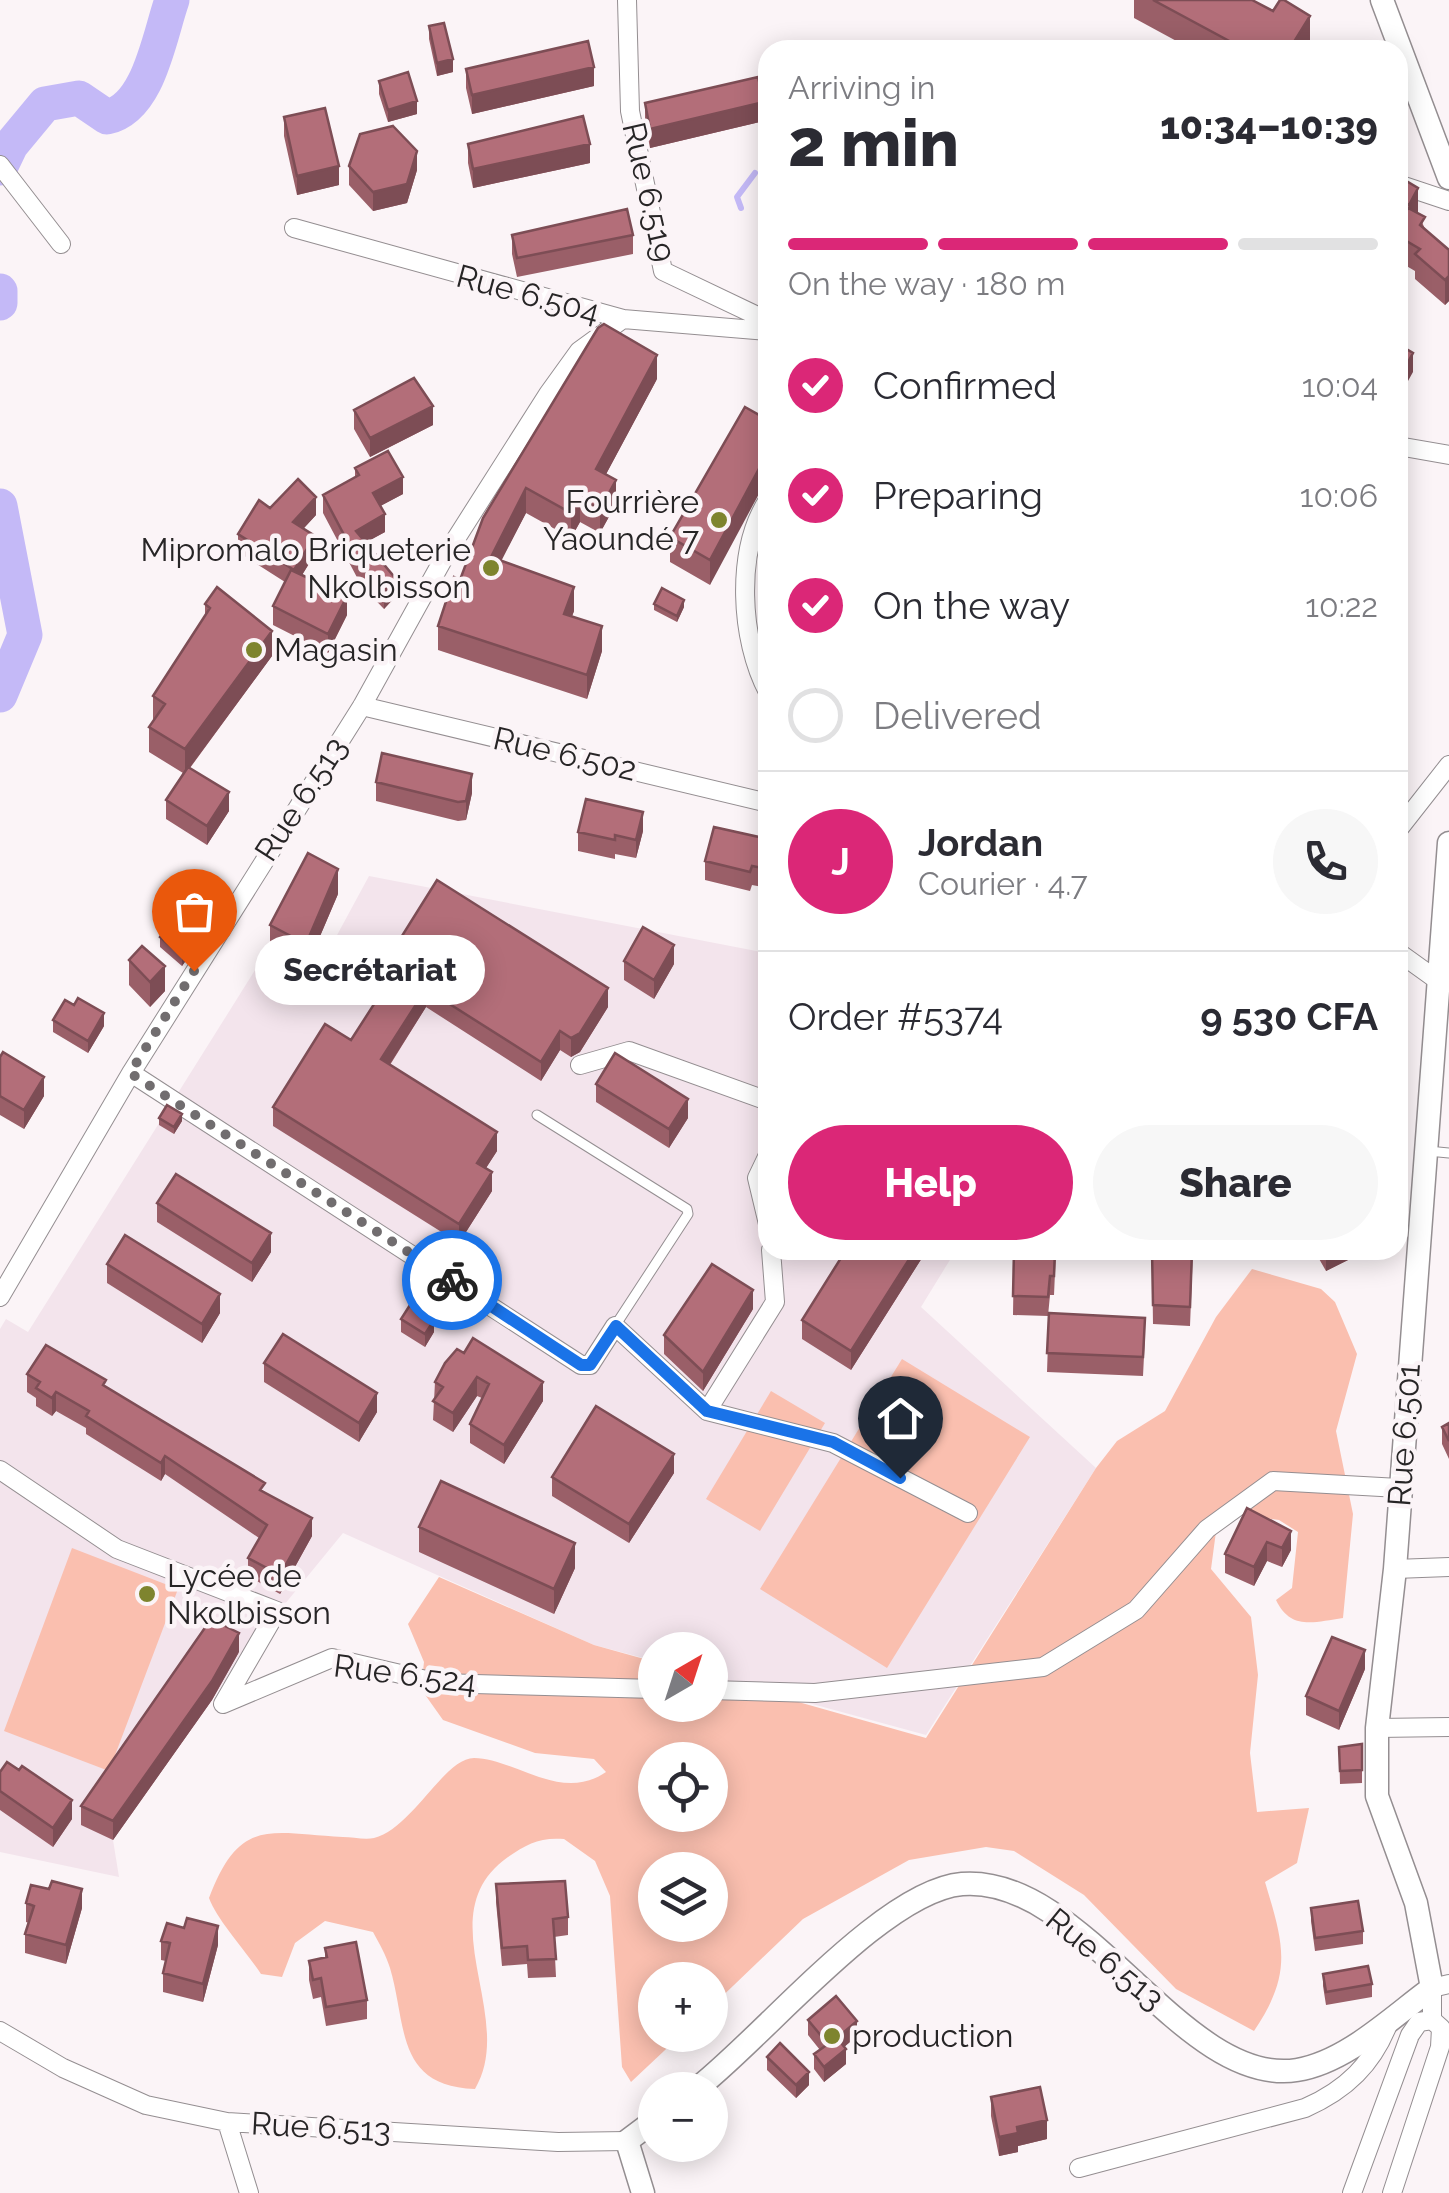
<!DOCTYPE html>
<meta charset="utf-8">
<style>
:root{--surface:#fff;--page:#f7f7f7;--text:#2b2b33;--muted:#7c7c81;--line:#e1e1e2;--accent:#db2777}
body{margin:0;font-family:Raleway,sans-serif;background:var(--page);color:var(--text);height:100vh;display:flex;flex-direction:column;font-size:38px;white-space:nowrap}
*{box-sizing:border-box;margin:0}
p{font-size:32px;color:var(--muted)}
.icon{flex:none;width:55px;height:55px;fill:none;stroke:currentColor;stroke-width:2;stroke-linecap:round;stroke-linejoin:round}
.map{position:relative;flex:1;overflow:hidden}
.drawer{position:absolute;left:758px;top:40px;width:650px;height:1220px;display:flex;flex-direction:column;background:var(--surface);border-radius:30px;box-shadow:0 5px 25px #0003}
.drawer>*{flex:none}
.needle{width:65px;rotate:39deg}
.tools{position:absolute;left:638px;top:1632px;display:grid;gap:20px}
.tools a{display:grid;place-items:center;width:90px;height:90px;border-radius:50%;background:var(--surface);box-shadow:0 5px 25px #0003;font-size:50px}
.pin{position:absolute;display:grid;place-items:center;width:85px;height:85px;color:#fff;margin:-102px -42px;border-radius:50% 50% 50% 0;rotate:-45deg;box-shadow:0 0 10px #0007}
.pin .icon{rotate:45deg}
.courier{position:absolute;display:grid;place-items:center;width:100px;height:100px;margin:-50px;border:8px solid #1a73e8;border-radius:50%;background:#fff;color:#222;box-shadow:0 2px 12px #0007}
.bubble{position:absolute;height:70px;border-radius:35px;background:var(--surface);box-shadow:0 5px 25px #0003;font-size:32px;font-weight:800;line-height:70px;text-align:center}
.summary em{font-style:normal;font-weight:800}
.summary div{display:flex;flex-direction:column-reverse}
.summary{display:flex;align-items:center;justify-content:space-between;height:170px;padding:0 30px}
h1{font-size:65px;font-weight:800;line-height:75px}
.bar{display:grid;grid-template-columns:repeat(4,1fr);gap:15px 10px;align-content:center;height:120px;padding:0 30px}
.bar i{height:12px;border-radius:8px;background:var(--line)}
.bar .active{background:var(--accent)}
.bar p{grid-column:span 4}
.line{display:flex;align-items:center;gap:25px;padding:0 30px;border-top:2px solid var(--line)}
.line div{flex:1}
.round{display:grid;place-items:center;flex:none;width:105px;height:105px;border-radius:52px;background:var(--page)}
ol{padding:0 30px;list-style:none}
li{display:flex;align-items:center;gap:30px;height:110px}
li p{margin-inline-start:auto}
li .icon{padding:10px;border-radius:50%;background:var(--accent);color:#fff;stroke-width:4}
li:last-child{color:var(--muted)}
li i{width:55px;height:55px;border:5px solid var(--line);border-radius:50%}
.action{display:flex;gap:20px;margin-top:auto;padding:20px 30px}
.action a{flex:1;height:115px;border-radius:60px;background:var(--accent);color:#fff;font-size:40px;font-weight:800;line-height:115px;text-align:center}
.action a+a{background:var(--page);color:var(--text)}
.map>svg:first-child{display:block}
.built{fill:#f3e4ec}
.green{fill:#fabfaf;fill-rule:evenodd}
.lines{fill:none;stroke-linecap:round;stroke-linejoin:round}
.stream{stroke:#c4b9f7;stroke-width:6}
.river{stroke:#c4b9f7;stroke-width:35}
.service-casing{stroke:#948e91;stroke-width:11}
.minor-casing{stroke:#948e91;stroke-width:20}
.tertiary-casing{stroke:#948e91;stroke-width:25}
.service{stroke:#fff;stroke-width:9}
.minor{stroke:#fff;stroke-width:18}
.tertiary{stroke:#fff;stroke-width:22}
.wall{fill:#9a5f68}
.shaded-wall{fill:#7d4d55}
.building{fill:#b36e79;stroke:#7d4d55;stroke-width:2.5}
.done{stroke:#716d6f;stroke-width:10;stroke-dasharray:0 18}
.route{stroke:#1a73e8;stroke-width:12}
.poi-dot{fill:#7e842e;stroke:#fbf4f7;stroke-width:4}
.labels{text-anchor:middle;stroke-width:9;stroke-linejoin:round;paint-order:stroke}
.street-label{font-size:32px;fill:#272526;stroke:#fbf4f7}
.poi-label{font-size:32px;fill:#272526;stroke:#fbf4f7;text-anchor:start}
</style>
<div class="map">
<svg width="1449" height="2193" viewBox="0 0 1449 2193">
<rect width="100%" height="100%" fill="#fbf4f7"/>
<path class="built" d="M369,876L767,953L768,1250H956L921,1307L1096,1468L926,1735L710,1676V1650H655V1661L594,1645L343,1533L244,1654L113,1840L119,1877L0,1852V1329L6,1319L28,1332L257,967L303,998Z"/>
<path class="green" d="M1252,1269L1321,1289L1335,1302L1357,1354L1336,1431L1353,1514L1343,1618C1314,1622 1291,1631 1276,1600L1292,1588L1298,1532L1279,1520L1232,1513L1217,1524L1211,1569L1251,1617L1258,1675L1250,1753L1257,1812L1309,1808L1297,1863L1265,1882C1284,1945 1293,1973 1254,2031L1176,1989L1084,1895L1014,1851L986,1847L909,1860L803,1919L710,2008V1980H655V2035H681L631,2082L622,2067L610,1896L595,1861L564,1839C540,1837 527,1844 508,1857C426,1915 518,2016 475,2089C395,2086 407,2025 390,1968C386,1955 379,1943 373,1932L325,1921L295,1943L282,1977L261,1974C246,1951 217,1920 209,1898C240,1817 268,1833 343,1837C352,1837 365,1840 374,1838C413,1828 444,1758 474,1758C517,1759 561,1803 606,1772L594,1759L535,1753L443,1720L421,1689L424,1662L408,1624L439,1577L594,1645L655,1662V1705H710V1677L926,1738L1096,1468L1117,1441L1165,1411L1216,1317ZM655,1760H710V1815H655ZM655,1870H710V1925H655Z
M902,1359L1030,1437L887,1668L760,1589Z
M771,1391L825,1423L760,1531L706,1499Z
M72,1548L178,1589L109,1771L4,1731Z"/>
<g class="lines">
<path class="stream" d="M741,208L737,197L755,173"/>
<path class="river" d="M0,168L11,145L45,104L79,98L107,117C149,108 159,37 172,0
M0,291V303
M0,506L25,635L0,695"/>
<g class="service-casing">
<path id="service" d="M537,1115L687,1209L688,1214L615,1326
M1428,1151L1449,1153"/>
</g>
<g class="minor-casing">
<path id="minor" d="M627,0L630,111L663,271L768,321
M0,165L61,244
M1398,184L1449,201
M294,228L623,319L768,331
M1398,446L1449,455
M768,500C735,551 740,640 768,692
M362,706L768,803
M1398,830L1449,765
M1398,952L1437,980L1445,973
M580,1065L629,1051L768,1101
M131,1073L581,1365H590L615,1326L707,1411L833,1443L968,1513
M768,1155L757,1178L768,1224
M0,1297L131,1073L362,706L445,556L548,394L579,351L623,319
M707,1411L775,1302L771,1250
M0,1470L117,1549L277,1611L223,1704L332,1658L439,1683L655,1689
M1395,1569L1449,1567
M710,1690L815,1693L1043,1667L1136,1610L1207,1529L1273,1481L1399,1488
M1377,1728L1449,1727
M0,2031L63,2068L146,2105L227,2122L558,2142L627,2141
M227,2122L249,2193
M1079,2168L1305,2108C1346,2090 1373,2064 1389,2022
M1352,2193L1410,2035L1419,2022L1432,2020
M1392,2193L1440,2047L1441,2028L1432,2020V1988L1449,1984"/>
</g>
<g class="tertiary-casing">
<path id="tertiary" d="M1382,0L1449,178
M695,2090C761,2040 882,1891 962,1884C1084,1874 1182,2088 1297,2070C1347,2062 1393,2016 1432,1988L1416,1903L1377,1796V1728L1395,1569L1449,843
M643,2193L627,2141L655,2120"/>
</g>
<use href="#service" class="service"/>
<use href="#minor" class="minor"/>
<use href="#tertiary" class="tertiary"/>
</g>
<path class="wall" d="M1134,0H1252L1310,44L1306,50H1193L1134,18Z
M429,26L453,72L437,76L429,39Z
M466,69L594,86L472,114L466,88Z
M379,81L417,114L388,122L379,94Z
M645,103L764,121L650,148L645,122Z
M284,117L339,185L297,195L284,136Z
M468,144L590,163L473,188L468,163Z
M349,166L417,170L407,203L373,211L349,185Z
M1398,176L1418,213L1425,229L1449,250V301L1445,305L1415,279V271L1398,261Z
M512,235H633V254L517,277L512,254Z
M657,379L606,474L616,504L600,533L580,522L571,538L526,513L501,560L574,611L572,616L602,651L587,699L438,650V626L460,580L483,518Z
M745,407L710,585L670,562V537Z
M354,410L433,425L370,457L354,429Z
M355,468L403,494L380,506L385,532L366,542L396,596L384,609L361,585L323,513V495L355,477Z
M270,508L316,515L303,529L315,554L302,575L347,615L328,653L273,625V606L285,582L238,552V534Z
M205,604L272,656L190,768L229,811L207,845L166,819V800L183,773L149,752V727L153,721V696L205,615Z
M654,604L684,607L677,622L654,610Z
M376,782L472,793L466,820L458,821L376,801Z
M643,831L636,858L615,854V859L578,851V832Z
M768,839V888L752,885L750,891L705,880V861Z
M338,894L306,969L270,950V925Z
M218,899L193,938L194,949L182,966L160,947V937Z
M129,960L165,991L150,1007L129,985Z
M624,961L674,964L654,999L624,980Z
M385,963L608,1007L580,1052L571,1057L560,1050L541,1081L426,1007L390,1065L497,1151L486,1168L492,1191L459,1243L273,1126V1107L351,1040L387,983L385,982Z
M53,1020L104,1026L88,1053L53,1032Z
M0,1057L44,1096L24,1129L0,1115Z
M596,1084L688,1118L669,1148L596,1102Z
M159,1118L182,1121L174,1134L159,1125Z
M157,1203L271,1252L252,1282L157,1222Z
M846,1250H927L851,1370L802,1339V1320Z
M1014,1250H1056L1054,1295H1050L1048,1316L1013,1315Z
M1152,1250H1193L1190,1326L1153,1324Z
M1314,1250H1350V1259L1326,1271Z
M107,1264L220,1313L202,1343L107,1283Z
M753,1309L703,1391L664,1354V1335Z
M1049,1313L1145,1336L1143,1376L1047,1372Z
M401,1319L434,1332L425,1347L401,1332Z
M264,1363L377,1412L359,1442L264,1382Z
M445,1363L543,1401L504,1464L470,1443V1424L482,1398L477,1396L453,1432L433,1420L435,1382Z
M27,1374L106,1387L265,1492L312,1536L280,1594L248,1576V1558L259,1538L165,1474L161,1481L86,1434V1428L56,1411L52,1416L36,1406V1398L27,1392Z
M1449,1423V1459L1442,1444V1427Z
M674,1473L629,1543L552,1496V1477Z
M1247,1508L1291,1550L1282,1567L1267,1561L1254,1586L1225,1573V1554Z
M419,1527L575,1568L554,1614L419,1552Z
M239,1652L212,1700L113,1840L81,1825V1806Z
M1365,1669L1339,1730L1306,1715V1696Z
M1362,1744V1783L1340,1784L1339,1747Z
M0,1772L72,1819L53,1847L0,1810Z
M496,1884L568,1917V1935L554,1937L556,1977L528,1978L527,1964L502,1966L496,1902Z
M26,1903L82,1908L66,1964L25,1953V1934L29,1923L26,1922Z
M1311,1908L1363,1931V1944L1315,1951L1311,1921Z
M161,1941L218,1945L203,2002L163,1992V1973L166,1961L161,1960Z
M325,1948L367,2000V2019L326,2026L321,1997L313,1999L309,1980V1961L325,1958Z
M1323,1974L1372,1984V1997L1326,2005L1323,1986Z
M808,2020L857,2036L844,2047L846,2064L824,2082L814,2069V2054L820,2050L808,2035Z
M767,2057L809,2085L796,2098L767,2070Z
M991,2097L1047,2139L1018,2146V2152L999,2156L991,2116Z"/>
<path class="shaded-wall" d="M1310,16V44L1306,50H1289Z
M453,59V72L437,76V63Z
M594,67V86L472,114V95Z
M417,101V114L388,122V110Z
M764,102V121L650,148V129Z
M590,144V163L473,188V169Z
M417,151V170L407,203L373,211V192Z
M339,166V185L297,195V176Z
M1418,188V213L1409,230V205Z
M1449,276V301L1445,305V280Z
M1413,353V372L1398,399V380Z
M657,355V379L596,493V469Z
M433,406V425L370,457V438Z
M768,452V477L710,585V560Z
M403,477V494L373,510V493Z
M616,480V504L600,533V509Z
M526,488V513L491,581V557Z
M316,497V515L293,540V522Z
M580,498V522L571,538V513Z
M385,514V532L356,548V531Z
M315,536V554L294,588V570Z
M396,579V596L384,609V591Z
M574,587V611L564,638V614Z
M347,596V615L328,653V634Z
M684,600V607L677,622V616Z
M602,626V651L587,699V675Z
M272,631V656L185,774V749Z
M472,774V793L466,820V801Z
M229,792V811L207,845V826Z
M643,812V831L636,858V840Z
M338,869V894L306,969V944Z
M218,889V899L189,945V935Z
M194,939V949L182,966V956Z
M674,945V964L654,999V980Z
M165,966V991L150,1007V982Z
M608,988V1007L580,1052L571,1057V1038Z
M426,989V1007L381,1078V1059Z
M104,1013V1026L88,1053V1041Z
M560,1031V1050L541,1081V1062Z
M44,1077V1096L24,1129V1110Z
M688,1099V1118L669,1148V1129Z
M182,1114V1121L174,1134V1127Z
M497,1132V1151L477,1182V1163Z
M492,1172V1191L459,1243V1224Z
M271,1233V1252L252,1282V1263Z
M915,1250H927L851,1370V1351Z
M1330,1250H1350V1259L1326,1271V1252Z
M753,1290V1309L703,1391V1372Z
M220,1294V1313L202,1343V1324Z
M434,1320V1332L425,1347V1334Z
M477,1377V1396L453,1432V1413Z
M543,1382V1401L504,1464V1445Z
M56,1392V1411L52,1416V1398Z
M377,1393V1412L359,1442V1423Z
M674,1454V1473L629,1543V1524Z
M165,1456V1474L161,1481V1463Z
M312,1518V1536L280,1594V1575Z
M1291,1531V1550L1282,1567V1548Z
M1267,1542V1561L1254,1586V1567Z
M575,1543V1568L554,1614V1589Z
M239,1633V1652L212,1700L113,1840V1821Z
M1365,1650V1669L1339,1730V1711Z
M72,1800V1819L53,1847V1828Z
M82,1889V1908L66,1964V1945Z
M218,1926V1945L203,2002V1984Z
M857,2021V2036L837,2053V2038Z
M846,2049V2064L824,2082V2067Z
M809,2072V2085L796,2098V2085Z
M1047,2120V2139L1018,2146V2152L999,2156V2137L1017,2127Z"/>
<path class="building" d="M1153,0H1252L1273,11L1280,0H1284L1310,16L1289,50H1246Z
M444,23L453,59L437,63L429,26Z
M588,41L594,67L472,95L466,69Z
M408,72L417,101L388,110L379,81Z
M758,77L764,102L650,129L645,103Z
M325,108L339,166L297,176L284,117Z
M583,116L590,144L473,169L468,144Z
M393,126L417,151L407,184L373,192L349,166L360,134Z
M1398,176L1418,188L1409,205L1398,199Z
M1408,208L1425,217L1420,225L1449,250V276L1445,280L1415,254L1420,249L1398,236V227Z
M627,209L633,235L517,258L512,235Z
M604,324L657,355L596,469L616,480L600,509L580,498L571,513L526,488L491,557L574,587L564,614L602,626L587,675L438,626L454,577L460,580L483,518L598,328Z
M1398,344L1413,353L1398,380Z
M414,378L433,406L370,438L354,410Z
M745,407L768,420V452L710,560L670,537Z
M388,451L403,477L373,493L385,514L356,531L396,579L384,591L361,567L323,495L359,475L355,468Z
M298,479L316,497L293,522L315,536L294,570L238,534L259,500L270,508Z
M291,570L347,596L328,634L273,606Z
M217,587L272,631L185,749L149,727L165,704L153,696L210,608L205,604Z
M662,588L684,600L677,616L654,604Z
M382,753L472,774L466,801L458,802L376,782Z
M188,767L229,792L207,826L166,800Z
M586,799L643,812L636,840L615,835V840L578,832Z
M714,827L768,839V869L752,866L750,872L705,861Z
M308,853L338,869L306,944L270,925Z
M202,877L218,889L189,935L194,939L182,956L160,937Z
M437,880L608,988L580,1033L571,1038L560,1031L541,1062L426,989L381,1059L497,1132L477,1163L492,1172L459,1224L273,1107L325,1024L351,1040L396,970L385,963Z
M643,927L674,945L654,980L624,961Z
M142,946L165,966L150,982L129,960Z
M78,998L104,1013L88,1041L53,1020L65,1000L74,1005Z
M3,1052L44,1077L24,1110L0,1096V1057Z
M615,1053L688,1099L669,1129L596,1084Z
M167,1105L182,1114L174,1127L159,1118Z
M176,1174L271,1233L252,1263L157,1203Z
M125,1235L220,1294L202,1324L107,1264Z
M846,1250H915L851,1351L802,1320Z
M1014,1250H1055L1054,1276H1050L1048,1297L1013,1296Z
M1152,1250H1192L1190,1307L1153,1305Z
M712,1264L753,1290L703,1372L664,1335Z
M410,1305L434,1320L425,1334L401,1319Z
M1049,1313L1145,1318L1143,1357L1047,1353Z
M283,1334L377,1393L359,1423L264,1363Z
M473,1338L543,1382L504,1445L470,1424L489,1384L477,1377L453,1413L433,1401L443,1387L435,1382L445,1363L457,1349L464,1353Z
M46,1345L106,1380L103,1385L265,1483L260,1490L312,1518L280,1575L248,1558L267,1525L165,1456L161,1463L86,1416L89,1411L56,1392L52,1398L36,1388L40,1382L27,1374Z
M596,1406L674,1454L629,1524L552,1477Z
M1449,1423V1441L1442,1427Z
M441,1481L575,1543L554,1589L419,1527Z
M1247,1508L1291,1531L1282,1548L1267,1542L1254,1567L1225,1554Z
M211,1619L239,1633L212,1681L113,1821L81,1806Z
M1332,1637L1365,1650L1339,1711L1306,1696Z
M1362,1744V1770L1340,1771L1339,1747Z
M7,1762L19,1770L22,1766L72,1800L53,1828L0,1791V1772Z
M52,1881L82,1889L66,1945L25,1934L34,1906L26,1903L31,1885L49,1889Z
M565,1881L568,1917L553,1919L556,1959L528,1960L527,1946L502,1948L496,1884Z
M1358,1901L1363,1931L1315,1938L1311,1908Z
M187,1918L218,1926L203,1984L163,1973L170,1943L161,1941L167,1923L184,1928Z
M356,1942L367,2000L326,2007L321,1978L313,1980L309,1961L327,1957L325,1948Z
M1368,1966L1372,1984L1326,1992L1323,1974Z
M836,1996L857,2021L837,2038L846,2049L824,2067L814,2054L828,2044L808,2020Z
M780,2043L809,2072L796,2085L767,2057Z
M1040,2087L1047,2120L1017,2127L1018,2133L999,2137L991,2097Z"/>
<g class="lines">
<path class="done" d="M194,971L130,1073L452,1280"/>
<path class="route" d="M452,1280L581,1365H590L616,1326L707,1411L833,1442L900,1478"/>
</g>
<g class="poi-dot">
<circle cx="719" cy="520" r="10"/>
<circle cx="491" cy="568" r="10"/>
<circle cx="254" cy="650" r="10"/>
<circle cx="147" cy="1594" r="10"/>
<circle cx="832" cy="2036" r="10"/>
</g>
<g class="labels">
<g class="street-label">
<text transform="translate(649 192) rotate(77)" y="11">Rue 6.519</text>
<text transform="translate(528 294) rotate(15)" y="11">Rue 6.504</text>
<text transform="translate(565 754) rotate(13)" y="11">Rue 6.502</text>
<text transform="translate(301 799) rotate(-57)" y="11">Rue 6.513</text>
<text transform="translate(1404 1435) rotate(-86)" y="11">Rue 6.501</text>
<text transform="translate(405 1674) rotate(7)" y="11">Rue 6.524</text>
<text transform="translate(1105 1959) rotate(39)" y="11">Rue 6.513</text>
<text transform="translate(321 2127) rotate(3)" y="11">Rue 6.513</text>
</g>
<g class="poi-label">
<text x="699" y="513" text-anchor="end">Fourrière<tspan x="699" dy="37">Yaoundé 7</tspan></text>
<text x="471" y="561" text-anchor="end">Mipromalo Briqueterie<tspan x="471" dy="37">Nkolbisson</tspan></text>
<text x="274" y="661">Magasin</text>
<text x="167" y="1587">Lycée de<tspan x="167" dy="37">Nkolbisson</tspan></text>
<text x="852" y="2047">production</text>
</g>
</g>
</svg>
<div class="tools">
<a><svg class="needle" viewBox="-14 -14 28 28"><path d="M0-13l5 13h-10z" fill="#e53935"/><path d="M0 13l5-13h-10z" fill="#7c7c81"/></svg></a>
<a><svg class="icon" aria-label="locate" viewBox="0 0 24 24"><circle cx="12" cy="12" r="6"/><path d="M12 2v4M12 18v4M2 12h4M18 12h4"/></svg></a>
<a><svg class="icon" aria-label="layers" viewBox="0 0 24 24"><path d="M12 4l9 5-9 5-9-5zM3 14l9 5 9-5"/></svg></a>
<a>+</a>
<a>−</a>
</div>
<div class="pin" style="left:194px;top:971px;background:#ea580c"><svg class="icon" aria-label="bag" viewBox="0 0 24 24"><path d="M5 8h14l-1 12H6zM9 8a3 3 0 0 1 6 0"/></svg></div>
<div class="pin" style="left:900px;top:1478px;background:#1f2937"><svg class="icon" aria-label="home" viewBox="0 0 24 24"><path d="M3 11l9-7 9 7M6 9v11h12V9"/></svg></div>
<div class="courier" style="left:452px;top:1280px"><svg class="icon" aria-label="bike" viewBox="0 0 24 24"><circle cx="6" cy="16" r="4"/><circle cx="18" cy="16" r="4"/><path d="M6 16l4-8h5l3 8M10 8l3 8H6M13 5h3"/></svg></div>
<div class="bubble" style="left:255px;top:935px;width:230px">Secrétariat</div>
<section class="drawer">
<div class="summary"><div><h1>2 min</h1><p>Arriving in</p></div><em>10:34–10:39</em></div>
<div class="bar"><i class="active"></i><i class="active"></i><i class="active"></i><i></i><p>On the way · 180 m</p></div>
<ol>
<li><svg class="icon" aria-label="check" viewBox="0 0 24 24"><path d="M5 12l5 5 9-10"/></svg>Confirmed<p>10:04</p></li>
<li><svg class="icon" aria-label="check" viewBox="0 0 24 24"><path d="M5 12l5 5 9-10"/></svg>Preparing<p>10:06</p></li>
<li><svg class="icon" aria-label="check" viewBox="0 0 24 24"><path d="M5 12l5 5 9-10"/></svg>On the way<p>10:22</p></li>
<li><i></i>Delivered</li>
</ol>
<div class="line" style="height:180px"><b class="round" style="background:var(--accent);color:#fff">J</b><div><b>Jordan</b><p>Courier · 4.7</p></div><a class="round"><svg class="icon" aria-label="phone" viewBox="0 0 24 24"><path d="M5 4h4l2 5-3 2q2 4 5 5l2-3 5 2v4C11 20 4 13 5 4z"/></svg></a></div>
<div class="line" style="height:130px"><div>Order #5374</div><b>9 530 CFA</b></div>
<div class="action"><a>Help</a><a>Share</a></div>
</section>
</div>
